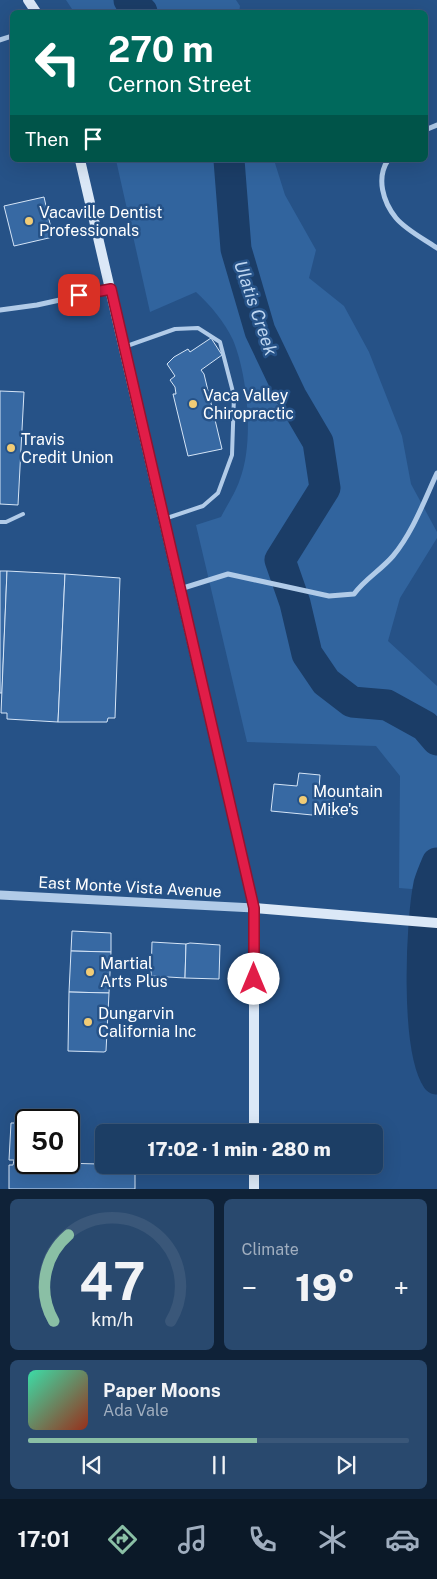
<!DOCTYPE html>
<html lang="en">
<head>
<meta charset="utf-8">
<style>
	:root { --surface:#1c3e65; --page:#29496e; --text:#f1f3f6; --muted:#a0aebf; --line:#3a5779; --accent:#8abfa5 }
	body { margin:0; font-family:"Public Sans",sans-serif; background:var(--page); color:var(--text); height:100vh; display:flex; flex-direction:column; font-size:19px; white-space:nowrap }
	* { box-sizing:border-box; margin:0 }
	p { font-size:16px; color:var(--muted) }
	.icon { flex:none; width:28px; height:28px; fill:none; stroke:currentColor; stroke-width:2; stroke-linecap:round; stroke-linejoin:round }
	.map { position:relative; height:1189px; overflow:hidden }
	.side { display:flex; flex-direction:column; gap:10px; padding:10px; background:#0f2238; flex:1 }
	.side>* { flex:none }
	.guide { position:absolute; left:10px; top:10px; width:418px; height:152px; border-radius:8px; box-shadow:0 5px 20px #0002,0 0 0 1px var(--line); background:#00695c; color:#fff; overflow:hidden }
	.speed { position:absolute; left:15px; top:1109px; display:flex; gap:10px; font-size:25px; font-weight:700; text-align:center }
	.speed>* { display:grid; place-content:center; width:65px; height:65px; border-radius:50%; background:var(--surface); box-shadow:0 5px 20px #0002,0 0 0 1px var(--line); line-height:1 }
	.speed .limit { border:2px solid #111; border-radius:8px; background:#fff; color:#111 }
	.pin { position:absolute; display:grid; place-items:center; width:42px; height:42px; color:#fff; margin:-21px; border-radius:10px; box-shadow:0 2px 8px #0006 }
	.me { position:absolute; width:55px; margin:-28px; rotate:0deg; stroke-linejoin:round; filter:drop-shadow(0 0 4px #0008) }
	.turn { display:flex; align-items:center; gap:18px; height:105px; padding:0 15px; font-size:22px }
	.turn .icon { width:65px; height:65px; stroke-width:2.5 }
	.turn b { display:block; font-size:35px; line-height:42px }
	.then { display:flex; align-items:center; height:48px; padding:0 15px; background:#0003; gap:10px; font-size:19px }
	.big { font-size:38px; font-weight:800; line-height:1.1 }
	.side .widget { flex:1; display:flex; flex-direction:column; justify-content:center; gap:8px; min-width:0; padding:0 18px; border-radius:8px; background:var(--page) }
	.side .dial { align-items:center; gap:0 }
	.dial svg { height:130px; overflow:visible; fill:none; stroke:var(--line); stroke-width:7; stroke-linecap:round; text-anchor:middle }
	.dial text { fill:var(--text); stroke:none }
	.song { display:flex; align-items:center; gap:15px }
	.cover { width:60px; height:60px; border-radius:8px; background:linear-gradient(135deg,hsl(160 70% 55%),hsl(10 70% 35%)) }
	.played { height:5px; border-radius:2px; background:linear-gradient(90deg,var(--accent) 60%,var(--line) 60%) }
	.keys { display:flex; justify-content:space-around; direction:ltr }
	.heat { display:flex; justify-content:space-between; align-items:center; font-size:28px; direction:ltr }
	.side .tiles { flex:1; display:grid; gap:10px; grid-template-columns:1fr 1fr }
	.widget:last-child { grid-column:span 2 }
	.trip { position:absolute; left:95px; top:1124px; width:288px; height:50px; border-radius:8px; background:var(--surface); box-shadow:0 5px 20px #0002,0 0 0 1px var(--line); font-weight:800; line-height:50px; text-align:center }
	.tab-bar { display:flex; height:80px; justify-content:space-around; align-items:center; background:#0b1928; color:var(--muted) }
	.tab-bar .icon { width:35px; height:35px }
	.tab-bar .selected { color:var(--accent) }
	.tab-bar b { font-size:22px; color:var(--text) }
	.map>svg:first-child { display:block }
	.green { fill:#31649e }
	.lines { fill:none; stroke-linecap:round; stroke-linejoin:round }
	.river { stroke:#1b3d67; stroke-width:31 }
	.building { fill:#3769a3; stroke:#d5e5f7 }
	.service { stroke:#b1cbe8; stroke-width:4 }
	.minor { stroke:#b1cbe8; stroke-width:5 }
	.tertiary { stroke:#b1cbe8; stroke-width:9 }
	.secondary { stroke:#dbe8f7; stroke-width:10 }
	.route-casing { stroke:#92132f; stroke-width:12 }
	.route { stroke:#e11d48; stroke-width:9 }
	.poi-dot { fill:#f1cc76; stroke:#265287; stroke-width:2 }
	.labels { text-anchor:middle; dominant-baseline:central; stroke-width:5; stroke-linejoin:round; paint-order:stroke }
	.poi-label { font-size:16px; fill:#fff; stroke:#265287; text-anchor:start }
	.street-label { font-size:16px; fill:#fff; stroke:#265287 }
	.water-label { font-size:18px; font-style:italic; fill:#bdd5f0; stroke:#265287 }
</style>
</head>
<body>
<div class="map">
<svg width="437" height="1189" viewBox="0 0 437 1189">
	<rect width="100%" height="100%" fill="#265287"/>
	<g class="green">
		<polygon points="66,0 236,0 240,6 239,12 74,12"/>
		<path d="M 116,160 L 274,160 L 285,195 L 316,250 L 309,278 L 344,306 L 369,352 L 402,436 L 411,484 L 437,532 L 437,538 L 400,598 L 388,641 L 437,686 L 437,891 L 399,888 L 400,776 L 376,746 L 247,742 L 196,525 L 221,517 C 227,505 236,492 240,479 C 254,443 248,376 233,340 C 224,321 211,306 196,292 L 150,312 Z"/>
		<polygon points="412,958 437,959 437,1091 425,1074 416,1027"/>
	</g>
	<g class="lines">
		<g class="river">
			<polyline points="129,0 142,12"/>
			<polyline points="229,160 236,249 260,331 291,396 318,442 325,488 280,560 295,603 307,654 326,682 352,702 387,705 425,726 437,740"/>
			<path d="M 437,863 C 434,870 431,877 429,884 C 421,922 416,1048 437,1079"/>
		</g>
	</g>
	<g class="building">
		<polygon points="44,197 53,237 14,246 4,206"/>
		<polygon points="211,338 222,355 201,370 204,374 222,449 188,456 173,394 176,394 175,387 170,380 175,376 167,364 174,357 188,349 190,352"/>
		<polygon points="0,391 24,392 18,505 0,504"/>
		<polygon points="0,571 7,571 2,693 0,693"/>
		<polygon points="7,571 65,574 58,722 7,719 7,713 1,713"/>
		<polygon points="65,574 120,578 115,718 108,718 107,722 58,722"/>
		<polygon points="299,773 320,775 319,788 335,790 333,817 271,811 274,784 297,786"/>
		<polygon points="72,931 111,933 111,952 71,951"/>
		<polygon points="152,942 186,944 185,978 151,976"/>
		<polygon points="190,943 220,945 219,979 185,978 186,944"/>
		<polygon points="71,951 111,952 109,993 69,992"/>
		<polygon points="69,992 109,993 106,1051 104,1052 68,1051"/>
		<polygon points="11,1123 26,1123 26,1160 9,1160"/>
		<polygon points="14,1160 26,1160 26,1162 135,1165 135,1189 9,1189 9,1165 13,1165"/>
	</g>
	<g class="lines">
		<g class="service">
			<polyline points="124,347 175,329 198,328 220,342 234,396 232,455 218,493 203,506 164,519"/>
			<polyline points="0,522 6,522 23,514"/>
		</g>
		<g class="minor">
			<polyline points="0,40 12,36"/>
			<polyline points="425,130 437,125"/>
			<path d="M 388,160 C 376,178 383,202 396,218 C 406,230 424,239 437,248"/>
			<polyline points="0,310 37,305 110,289"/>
			<path d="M 180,589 L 228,574 L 329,596 L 354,594 C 365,579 381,570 393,556 C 413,532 424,501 437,473"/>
		</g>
		<polyline class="tertiary" points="0,895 254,908"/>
		<g class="secondary">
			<polyline points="28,0 36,12"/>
			<polyline points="80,160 254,908 254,1132"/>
			<polyline points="254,908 437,923"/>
			<polyline points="254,1189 254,1165"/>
		</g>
	</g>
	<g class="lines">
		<g class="route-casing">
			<polyline id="route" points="79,295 111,289 254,908 254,979"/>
		</g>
		<use href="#route" class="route"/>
	</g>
	<g class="poi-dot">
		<circle cx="29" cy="221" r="5"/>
		<circle cx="193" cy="404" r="5"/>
		<circle cx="11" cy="448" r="5"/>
		<circle cx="303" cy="800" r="5"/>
		<circle cx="90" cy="972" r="5"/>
		<circle cx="88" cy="1022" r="5"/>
	</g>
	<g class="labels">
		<g class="poi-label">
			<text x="39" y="212">Vacaville Dentist<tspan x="39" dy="18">Professionals</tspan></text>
			<text x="203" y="395">Vaca Valley<tspan x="203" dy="18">Chiropractic</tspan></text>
			<text x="21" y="439">Travis<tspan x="21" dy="18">Credit Union</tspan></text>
			<text x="313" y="791">Mountain<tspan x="313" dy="18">Mike's</tspan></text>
			<text x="100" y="963">Martial<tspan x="100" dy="18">Arts Plus</tspan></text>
			<text x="98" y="1013">Dungarvin<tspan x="98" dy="18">California Inc</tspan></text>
		</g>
		<g class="street-label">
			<text transform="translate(130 887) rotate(3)">East Monte Vista Avenue</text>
		</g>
		<g class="water-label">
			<text transform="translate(256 308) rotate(71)">Ulatis Creek</text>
		</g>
	</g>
</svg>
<div class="speed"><div class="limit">50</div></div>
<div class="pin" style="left:79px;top:295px;background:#d93025"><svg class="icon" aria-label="arrive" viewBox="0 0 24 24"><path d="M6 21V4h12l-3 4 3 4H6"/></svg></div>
<svg class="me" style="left:254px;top:979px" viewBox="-20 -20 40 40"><circle r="19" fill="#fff"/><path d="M0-13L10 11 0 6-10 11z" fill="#e11d48"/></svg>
<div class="trip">17:02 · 1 min · 280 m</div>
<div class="guide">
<div class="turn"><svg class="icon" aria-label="left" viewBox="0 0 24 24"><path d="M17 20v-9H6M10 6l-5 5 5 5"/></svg><div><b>270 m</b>Cernon Street</div></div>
<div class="then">Then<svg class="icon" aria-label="arrive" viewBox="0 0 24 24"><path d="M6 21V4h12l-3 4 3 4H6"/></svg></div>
</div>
</div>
<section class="side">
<div class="tiles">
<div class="widget dial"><svg viewBox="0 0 100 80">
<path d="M14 69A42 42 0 1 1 86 69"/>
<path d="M14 69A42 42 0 0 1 23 16" stroke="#8abfa5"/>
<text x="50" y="56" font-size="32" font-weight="700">47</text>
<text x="50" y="72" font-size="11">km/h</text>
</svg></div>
<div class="widget"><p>Climate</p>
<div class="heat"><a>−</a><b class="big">19°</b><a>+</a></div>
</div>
<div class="widget">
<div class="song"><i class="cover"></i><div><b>Paper Moons</b><p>Ada Vale</p></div></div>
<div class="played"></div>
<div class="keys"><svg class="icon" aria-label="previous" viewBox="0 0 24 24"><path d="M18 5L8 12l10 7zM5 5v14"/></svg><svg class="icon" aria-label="pause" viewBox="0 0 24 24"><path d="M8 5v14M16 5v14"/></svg><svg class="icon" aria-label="next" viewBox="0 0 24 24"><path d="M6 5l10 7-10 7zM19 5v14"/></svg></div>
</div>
</div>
</section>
<nav class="tab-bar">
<b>17:01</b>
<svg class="icon selected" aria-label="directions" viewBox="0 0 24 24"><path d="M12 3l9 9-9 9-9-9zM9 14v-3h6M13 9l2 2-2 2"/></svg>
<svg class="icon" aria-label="music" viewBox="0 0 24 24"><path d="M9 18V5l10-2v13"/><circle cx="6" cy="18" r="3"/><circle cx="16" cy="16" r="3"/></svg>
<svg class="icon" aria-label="phone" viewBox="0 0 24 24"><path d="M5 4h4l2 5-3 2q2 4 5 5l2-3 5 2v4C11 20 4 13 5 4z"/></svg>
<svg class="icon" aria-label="climate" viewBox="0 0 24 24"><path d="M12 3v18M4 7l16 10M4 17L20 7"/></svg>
<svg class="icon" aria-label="car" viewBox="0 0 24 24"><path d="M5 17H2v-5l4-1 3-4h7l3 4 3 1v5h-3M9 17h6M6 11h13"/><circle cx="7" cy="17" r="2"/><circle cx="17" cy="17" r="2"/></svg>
</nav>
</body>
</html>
